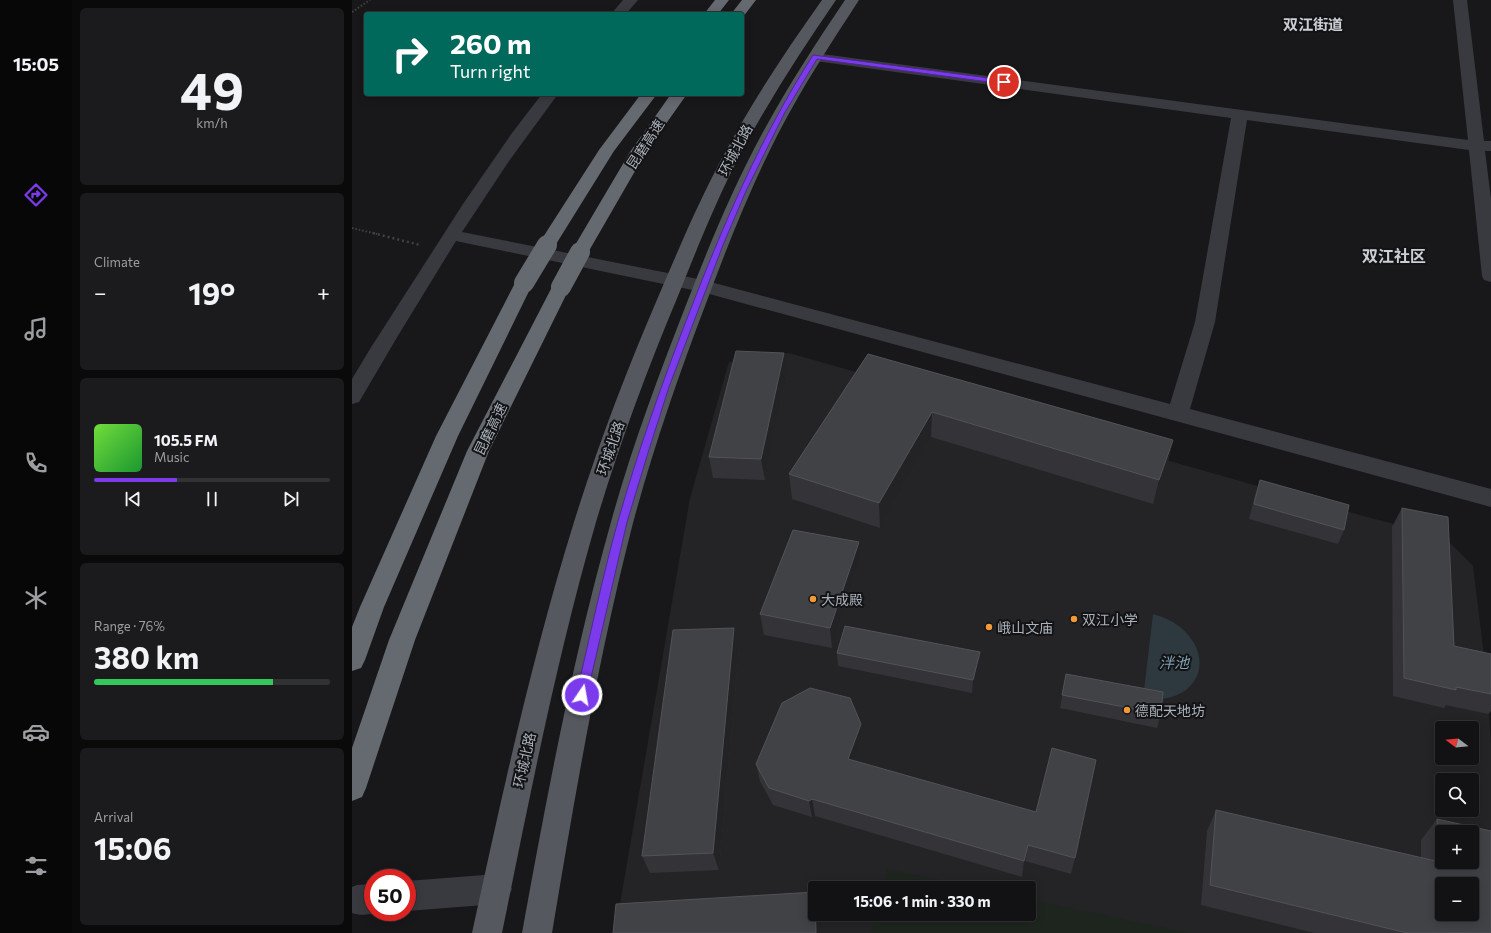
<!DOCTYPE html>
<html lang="en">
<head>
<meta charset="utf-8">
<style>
	:root { --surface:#121214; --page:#1b1b1d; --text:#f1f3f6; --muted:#9c9ea0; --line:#313234; --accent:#7c3aed }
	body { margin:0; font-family:Commissioner,"Noto Sans SC",sans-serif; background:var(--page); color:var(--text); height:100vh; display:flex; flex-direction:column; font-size:15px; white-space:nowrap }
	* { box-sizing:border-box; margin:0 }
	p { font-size:13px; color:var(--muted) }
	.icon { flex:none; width:22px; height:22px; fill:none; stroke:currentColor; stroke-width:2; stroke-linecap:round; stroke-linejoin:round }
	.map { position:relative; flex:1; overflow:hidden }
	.sheet { display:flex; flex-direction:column; gap:8px; padding:8px; background:#0a0a0b; width:280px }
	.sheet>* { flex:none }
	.hud { position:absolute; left:12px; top:12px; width:380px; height:84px; border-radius:4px; box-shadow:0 2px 10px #0003,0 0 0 1px var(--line); background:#00695c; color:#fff; overflow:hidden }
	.needle { width:26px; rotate:286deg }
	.fabs { position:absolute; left:1083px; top:721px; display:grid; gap:8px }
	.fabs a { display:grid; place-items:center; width:44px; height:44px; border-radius:4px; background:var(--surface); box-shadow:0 2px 10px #0003,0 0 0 1px var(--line); font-size:20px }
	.speed { position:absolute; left:12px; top:869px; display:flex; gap:8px; font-size:20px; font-weight:700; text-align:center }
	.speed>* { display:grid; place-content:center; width:52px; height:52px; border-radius:50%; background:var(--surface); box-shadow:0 2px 10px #0003,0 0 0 1px var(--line); line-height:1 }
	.speed .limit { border:6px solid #d22; background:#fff; color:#111 }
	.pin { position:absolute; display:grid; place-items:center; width:34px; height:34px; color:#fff; margin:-17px; border:2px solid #fff; border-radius:50%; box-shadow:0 1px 4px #0007 }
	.me { position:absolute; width:44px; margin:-22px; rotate:12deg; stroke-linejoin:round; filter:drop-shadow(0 0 3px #0008) }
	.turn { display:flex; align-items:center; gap:14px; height:84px; padding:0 20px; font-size:18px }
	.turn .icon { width:52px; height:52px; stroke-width:2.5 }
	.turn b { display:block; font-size:28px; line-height:34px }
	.big { font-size:30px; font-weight:700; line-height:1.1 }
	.sheet .tile { flex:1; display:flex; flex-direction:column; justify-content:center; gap:6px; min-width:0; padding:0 14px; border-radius:6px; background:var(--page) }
	.sheet .dial { align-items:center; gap:0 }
	.dial b { font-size:52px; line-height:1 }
	.song { display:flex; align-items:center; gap:12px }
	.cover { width:48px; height:48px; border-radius:6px; background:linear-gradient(135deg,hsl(100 70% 55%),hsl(130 70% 35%)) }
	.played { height:4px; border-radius:2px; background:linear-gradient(90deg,var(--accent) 35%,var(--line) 35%) }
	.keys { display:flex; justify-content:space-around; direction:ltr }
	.heat { display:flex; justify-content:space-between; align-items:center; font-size:22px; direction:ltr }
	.charge { height:6px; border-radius:3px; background:linear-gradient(90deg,#34c759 76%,var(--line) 0) }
	.trip { position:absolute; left:456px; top:881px; width:228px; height:40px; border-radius:4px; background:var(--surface); box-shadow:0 2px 10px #0003,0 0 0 1px var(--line); font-weight:700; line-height:40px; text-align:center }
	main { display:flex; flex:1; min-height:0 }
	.tab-bar { display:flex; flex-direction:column; width:72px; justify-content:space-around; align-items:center; background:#070708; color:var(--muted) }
	.tab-bar .icon { width:28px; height:28px }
	.tab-bar .current { color:var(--accent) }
	.tab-bar b { font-size:18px; color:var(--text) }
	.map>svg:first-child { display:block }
	.built { fill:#242427; fill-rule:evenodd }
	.green { fill:#1e251e }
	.water { fill:#2d393e }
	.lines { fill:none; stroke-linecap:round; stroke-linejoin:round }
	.path-far1 { stroke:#3f4246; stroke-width:2; stroke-dasharray:1.5 2; stroke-linecap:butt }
	.path { stroke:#3f4246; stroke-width:2.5; stroke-dasharray:2 3; stroke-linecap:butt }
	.minor { fill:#393a3f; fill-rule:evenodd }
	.major { fill:#55585e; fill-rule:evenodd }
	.highway { fill:#656970; fill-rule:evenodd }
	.highway-bridge { stroke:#656970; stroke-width:20 }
	.wall { fill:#343438 }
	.shaded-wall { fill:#232326 }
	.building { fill:#414246; stroke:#515358; fill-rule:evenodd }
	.route { fill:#7c3aed; stroke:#51269a }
	.poi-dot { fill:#f29a37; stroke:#131315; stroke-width:1.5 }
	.labels { text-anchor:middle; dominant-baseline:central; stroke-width:4; stroke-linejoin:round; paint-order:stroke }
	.street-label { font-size:14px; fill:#aab1ba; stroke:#131315 }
	.poi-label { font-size:14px; fill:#aab1ba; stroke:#131315; text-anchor:start }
	.far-district-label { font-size:15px; font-weight:bold; fill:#cbcfd5; stroke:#131315 }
	.water-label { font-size:15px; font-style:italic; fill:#81a3b4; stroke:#131315 }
	.quarter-label { font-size:16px; font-weight:bold; fill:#cbcfd5; stroke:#131315 }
</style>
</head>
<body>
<main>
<nav class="tab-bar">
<b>15:05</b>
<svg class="icon current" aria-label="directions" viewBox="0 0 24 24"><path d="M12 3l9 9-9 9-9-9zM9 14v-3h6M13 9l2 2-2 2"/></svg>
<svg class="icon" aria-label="music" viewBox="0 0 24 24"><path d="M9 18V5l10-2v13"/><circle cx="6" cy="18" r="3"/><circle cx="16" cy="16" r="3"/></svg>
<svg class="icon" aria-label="phone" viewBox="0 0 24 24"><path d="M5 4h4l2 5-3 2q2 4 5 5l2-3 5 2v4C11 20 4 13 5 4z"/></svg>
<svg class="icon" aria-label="climate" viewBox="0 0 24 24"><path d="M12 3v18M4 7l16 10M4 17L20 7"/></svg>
<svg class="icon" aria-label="car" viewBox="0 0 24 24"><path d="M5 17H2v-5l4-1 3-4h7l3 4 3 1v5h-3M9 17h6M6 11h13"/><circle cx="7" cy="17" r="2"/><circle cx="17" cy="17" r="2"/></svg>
<svg class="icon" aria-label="filters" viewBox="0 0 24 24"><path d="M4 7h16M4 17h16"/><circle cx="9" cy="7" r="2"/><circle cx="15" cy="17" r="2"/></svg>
</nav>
<section class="sheet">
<div class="tile dial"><b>49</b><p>km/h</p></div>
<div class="tile"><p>Climate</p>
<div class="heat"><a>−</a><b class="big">19°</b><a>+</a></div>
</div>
<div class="tile">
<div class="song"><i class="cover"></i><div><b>105.5 FM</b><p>Music</p></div></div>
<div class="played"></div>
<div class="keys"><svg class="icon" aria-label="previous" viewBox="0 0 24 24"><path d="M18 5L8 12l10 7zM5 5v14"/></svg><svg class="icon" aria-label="pause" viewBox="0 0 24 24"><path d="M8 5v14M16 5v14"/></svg><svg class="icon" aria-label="next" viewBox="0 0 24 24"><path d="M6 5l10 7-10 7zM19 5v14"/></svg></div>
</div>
<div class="tile"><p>Range · 76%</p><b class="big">380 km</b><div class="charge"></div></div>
<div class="tile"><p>Arrival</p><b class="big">15:06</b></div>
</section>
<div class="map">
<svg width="1139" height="933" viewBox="0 0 1139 933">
	<rect width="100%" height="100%" fill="#18181a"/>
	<path class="built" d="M 437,353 L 1015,517 L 1092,537 L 1121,566 L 1134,672 L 1139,743 L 1139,933 L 263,933 L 338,498 L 377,362 ZM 1090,728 L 1120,728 L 1120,758 L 1090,758 ZM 1090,780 L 1120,780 L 1120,810 L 1090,810 ZM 1090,832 L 1120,832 L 1120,862 L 1090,862 ZM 1090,884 L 1120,884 L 1120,914 L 1090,914 ZM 463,888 L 677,888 L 677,914 L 463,914 Z"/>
	<g class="green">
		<polygon points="535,869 625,888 530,888"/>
		<polygon points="677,899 837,933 519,933 524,914 677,914"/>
	</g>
	<path class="water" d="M 801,614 C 866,632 863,706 791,699 Z"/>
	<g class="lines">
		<g class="path-far1">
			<polyline points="0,12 18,0"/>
			<polyline points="0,228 25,234"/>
		</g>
		<polyline class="path" points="21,233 68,245"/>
		<g class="minor">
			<polygon points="271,0 286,0 274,14 259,14"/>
			<polygon points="1101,0 1115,0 1132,141 1139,141 1139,151 1133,151 1139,199 1139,282 1132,280 1130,276 1117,150 895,120 863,322 838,409 1139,489 1139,507 350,292 104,241 47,334 7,402 0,404 0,379 18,349 111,204 160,133 190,94 206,94 157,161 110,232 351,280 818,404 843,322 879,118 463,61 458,60 456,57 458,54 463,53 1116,140"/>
			<polygon points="145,874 155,879 160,889 155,899 145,904 55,911 55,881"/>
			<path d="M 21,884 L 21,912 L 25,912 C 18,915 8,916 0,913 L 0,887 L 5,885 Z"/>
		</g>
		<g class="major">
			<path d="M 470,0 L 484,0 C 451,48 419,97 391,149 C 366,196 346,246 326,296 C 295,370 267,445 244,522 C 205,657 178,795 150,933 L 120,933 C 150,795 180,657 222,522 C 246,445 275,369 307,295 C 328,246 349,196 375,149 C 403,97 436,48 470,0 Z"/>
			<path d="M 493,0 L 507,0 C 479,43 451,86 427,132 C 398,188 375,247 353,306 C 326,377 301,449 281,523 C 246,658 223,796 200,933 L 170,933 C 195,795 221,657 259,522 C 279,449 306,377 334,305 C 357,246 381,187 411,132 C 436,86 464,43 493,0 Z"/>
		</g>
		<g class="highway">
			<polygon points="363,0 377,0 366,14 352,14"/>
			<polygon points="390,0 404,0 391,17 390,14 379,14"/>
			<polygon points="289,94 305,94 262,151 201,249 195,251 189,249 186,245 247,150"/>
			<polygon points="319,94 335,94 294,152 234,256 228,258 222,256 219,252 278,152"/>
			<polygon points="172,277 179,279 181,283 106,436 32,607 13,660 9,668 0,671 0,627 8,607 84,436 163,283 165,279"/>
			<polygon points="209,281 216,283 218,287 137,451 63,640 14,788 10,797 0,801 0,748 37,640 115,451 200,287 202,283"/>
		</g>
		<g class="highway-bridge">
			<polyline points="172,283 195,245"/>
			<polyline points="209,287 228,252"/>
		</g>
	</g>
	<g class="wall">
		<polygon points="516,354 821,440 815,465 801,504 579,437 528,528 440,499 437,474"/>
		<polygon points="435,374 413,480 361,478 357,457"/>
		<polygon points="908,480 992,530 986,544 897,519 903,495"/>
		<polygon points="1050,508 1102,646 1139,654 1139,711 1136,714 1094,705 1092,708 1041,696 1040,527"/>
		<polygon points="508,562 480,648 412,635 408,614"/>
		<polygon points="387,648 367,870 298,873 290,856"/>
		<polygon points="628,652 627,666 620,693 486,666 485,653"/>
		<polygon points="714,674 809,714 805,728 708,708"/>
		<polygon points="509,724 510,742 503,761 723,858 719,874 673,861 670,877 463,816 460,817 421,805 408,781 404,764"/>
		<polygon points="864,810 1069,858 1069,840 1085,819 1139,933 962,933 849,905 855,831"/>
	</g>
	<g class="shaded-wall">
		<polygon points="432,353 435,374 413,480 409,459"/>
		<polygon points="580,412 579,437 528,528 527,503"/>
		<polygon points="821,440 815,465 801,504 807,480"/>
		<polygon points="507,542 508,562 480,648 478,628"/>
		<polygon points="382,628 387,648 367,870 361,853"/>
		<polygon points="628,652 627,666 620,693 621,680"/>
		<polygon points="509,724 510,742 497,777 496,759"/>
		<polygon points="460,799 463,816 460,817 457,801"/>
		<polygon points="676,845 670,877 672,861"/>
		<rect x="464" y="914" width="4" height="19"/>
	</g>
	<g class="building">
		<polygon points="384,351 432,353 409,459 357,457"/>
		<polygon points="516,354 821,440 807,480 580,412 527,503 437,474"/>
		<polygon points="908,480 997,505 992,530 902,504"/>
		<polygon points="1050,508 1096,517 1102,646 1139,654 1139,694 1104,687 1104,690 1052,678"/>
		<polygon points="441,530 507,542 478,628 408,614"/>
		<polygon points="493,626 628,652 621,680 485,653"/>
		<polygon points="382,628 361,853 290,856 321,630"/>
		<polygon points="714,674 811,692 809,714 710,695"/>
		<polygon points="458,688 498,698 509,724 496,759 684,812 700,748 744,760 723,858 676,845 672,861 460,799 457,801 417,788 404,764 430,703"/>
		<path d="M 864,810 L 1088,862 L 1085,819 L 1139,831 L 1139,933 L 1055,933 L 858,885 ZM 1090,832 L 1120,832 L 1120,862 L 1090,862 ZM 1090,884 L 1120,884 L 1120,914 L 1090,914 Z"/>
		<polygon points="463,892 464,933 261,933 264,904"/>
	</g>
	<path class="route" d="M 461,55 L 652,80 L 655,82 L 652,84 L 465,59 L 432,114 L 394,191 L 371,245 L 317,387 L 295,456 L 275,522 L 235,695 L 234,698 L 230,699 L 226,698 L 224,695 C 238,637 250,578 266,521 C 286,451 310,383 336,316 C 371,225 408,138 461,55 Z"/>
	<g class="poi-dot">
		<circle cx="461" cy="599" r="4"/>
		<circle cx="722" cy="619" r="4"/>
		<circle cx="637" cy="627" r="4"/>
		<circle cx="775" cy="710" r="4"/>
	</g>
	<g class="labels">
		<g class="street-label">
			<text transform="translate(293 144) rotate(-57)">昆磨高速</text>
			<text transform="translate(383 150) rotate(-62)">环城北路</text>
			<text transform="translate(138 429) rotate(-64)">昆磨高速</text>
			<text transform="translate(258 448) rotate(-71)">环城北路</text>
			<text transform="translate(172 760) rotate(-77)">环城北路</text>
		</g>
		<g class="poi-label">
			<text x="469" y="599">大成殿</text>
			<text x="730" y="619">双江小学</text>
			<text x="645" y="627">峨山文庙</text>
			<text x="783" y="710">德配天地坊</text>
		</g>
		<g class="far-district-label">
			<text x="961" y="24">双江街道</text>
		</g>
		<g class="water-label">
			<text x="822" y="662">泮池</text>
		</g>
		<g class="quarter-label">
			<text x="1042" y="255">双江社区</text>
		</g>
	</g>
</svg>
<div class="fabs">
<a><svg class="needle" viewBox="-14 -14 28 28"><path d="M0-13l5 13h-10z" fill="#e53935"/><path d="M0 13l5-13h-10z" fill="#9c9ea0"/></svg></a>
<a><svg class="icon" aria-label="search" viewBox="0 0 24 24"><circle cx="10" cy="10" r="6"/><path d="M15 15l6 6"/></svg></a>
<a>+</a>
<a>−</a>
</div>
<div class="speed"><div class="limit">50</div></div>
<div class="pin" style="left:652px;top:82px;background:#d93025"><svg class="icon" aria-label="arrive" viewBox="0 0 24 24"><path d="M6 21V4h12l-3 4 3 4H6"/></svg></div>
<svg class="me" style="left:230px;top:695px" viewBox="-20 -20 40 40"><circle r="17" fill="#7c3aed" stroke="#fff" stroke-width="3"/><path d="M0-11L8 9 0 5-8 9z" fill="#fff"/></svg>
<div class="trip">15:06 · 1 min · 330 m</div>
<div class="hud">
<div class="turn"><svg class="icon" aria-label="right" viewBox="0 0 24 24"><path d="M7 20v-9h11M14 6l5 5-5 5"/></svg><div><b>260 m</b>Turn right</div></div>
</div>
</div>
</main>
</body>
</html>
